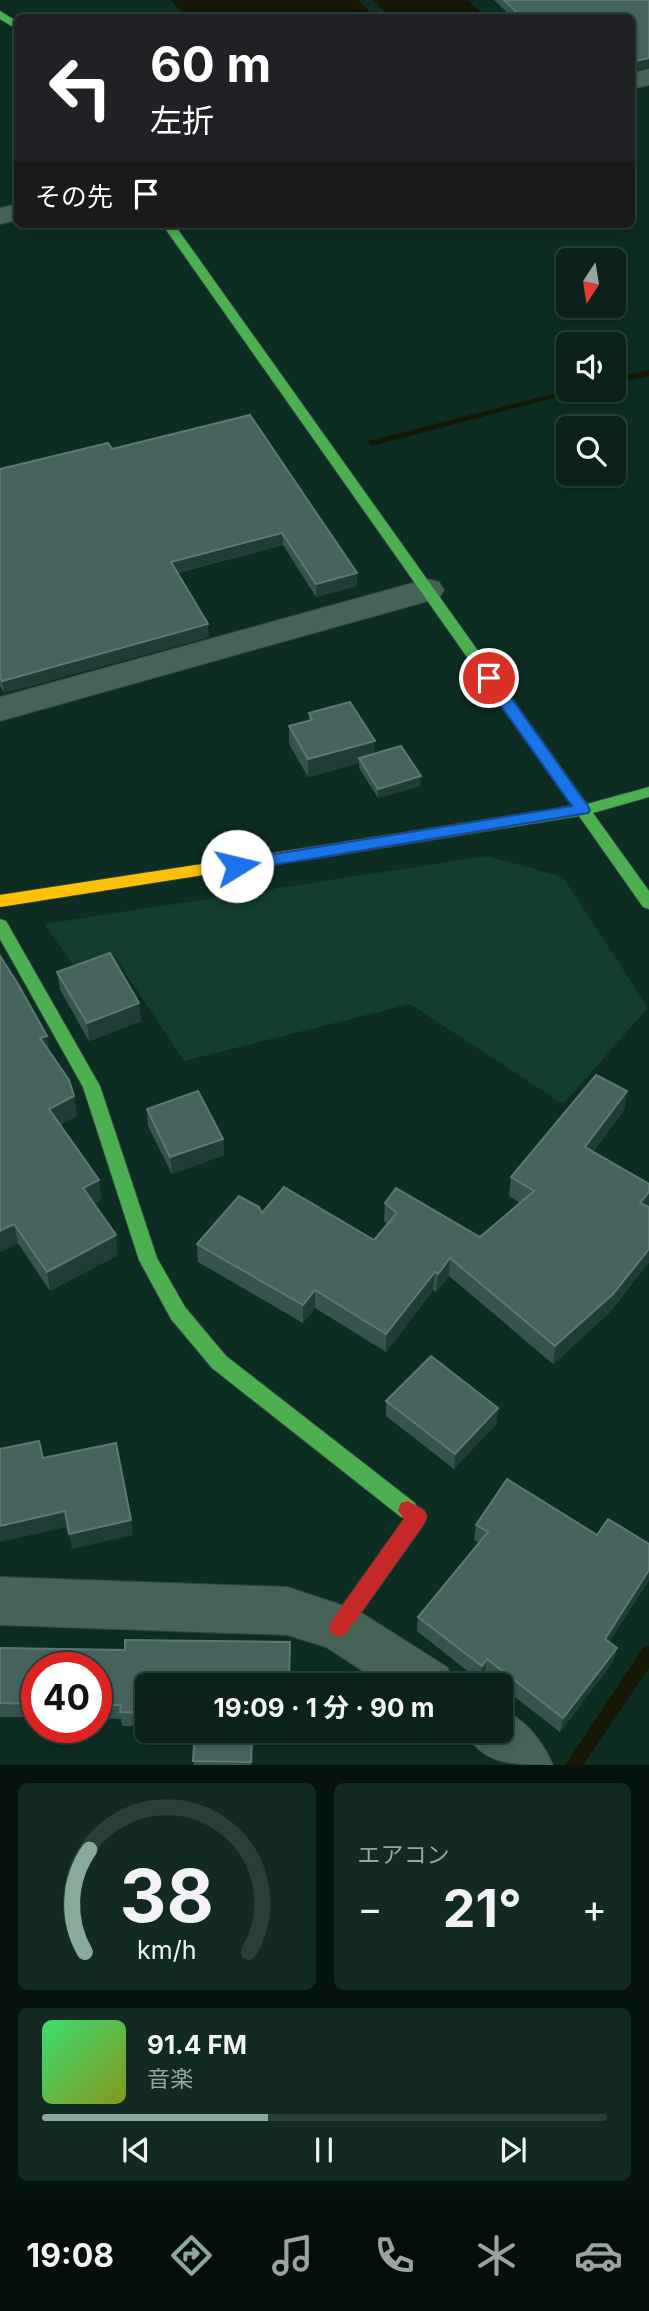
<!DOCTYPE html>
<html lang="ja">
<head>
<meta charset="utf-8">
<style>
	:root { --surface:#0a221a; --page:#132a23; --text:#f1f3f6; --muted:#99a4a2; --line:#2a3f39; --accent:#89aa9b }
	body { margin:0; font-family:Inter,"Noto Sans JP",sans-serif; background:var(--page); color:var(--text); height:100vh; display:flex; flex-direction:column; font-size:26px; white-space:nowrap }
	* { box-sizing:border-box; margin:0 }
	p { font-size:23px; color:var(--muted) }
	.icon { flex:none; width:38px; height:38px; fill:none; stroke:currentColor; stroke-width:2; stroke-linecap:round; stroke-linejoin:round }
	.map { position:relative; height:1765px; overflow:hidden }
	.drawer { display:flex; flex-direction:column; gap:18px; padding:18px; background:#06130e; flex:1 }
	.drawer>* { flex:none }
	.top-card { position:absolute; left:14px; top:14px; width:621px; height:214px; border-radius:10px; box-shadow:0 4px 10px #0003,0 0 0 2px var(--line); background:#202124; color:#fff; overflow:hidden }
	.needle { width:46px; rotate:192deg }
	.tools { position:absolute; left:556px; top:248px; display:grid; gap:14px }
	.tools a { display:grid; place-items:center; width:70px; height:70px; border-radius:10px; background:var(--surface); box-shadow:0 4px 10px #0003,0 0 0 2px var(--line); font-size:35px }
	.speed { position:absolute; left:21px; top:1652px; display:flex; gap:14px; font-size:35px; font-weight:700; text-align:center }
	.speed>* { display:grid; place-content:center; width:91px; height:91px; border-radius:50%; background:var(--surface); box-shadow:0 4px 10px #0003,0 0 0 2px var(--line); line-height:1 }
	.speed .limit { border:10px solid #d22; background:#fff; color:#111 }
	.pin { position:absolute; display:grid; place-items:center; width:60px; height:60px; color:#fff; margin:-30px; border:4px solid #fff; border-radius:50%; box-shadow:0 2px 7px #0007 }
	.me { position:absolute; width:77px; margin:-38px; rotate:81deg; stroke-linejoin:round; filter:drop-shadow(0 0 5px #0008) }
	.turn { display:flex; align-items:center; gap:24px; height:147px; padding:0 21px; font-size:32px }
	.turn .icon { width:91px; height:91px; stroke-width:2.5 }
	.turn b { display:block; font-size:49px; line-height:60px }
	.then { display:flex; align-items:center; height:66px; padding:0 21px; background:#0003; gap:14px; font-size:26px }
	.big { font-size:52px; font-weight:700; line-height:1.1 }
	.drawer .tile { flex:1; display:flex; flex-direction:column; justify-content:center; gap:10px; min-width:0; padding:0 24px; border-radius:10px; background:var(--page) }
	.drawer .dial { align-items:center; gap:0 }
	.dial svg { height:182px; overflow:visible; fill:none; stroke:var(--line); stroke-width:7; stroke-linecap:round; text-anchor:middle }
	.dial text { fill:var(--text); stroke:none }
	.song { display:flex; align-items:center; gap:21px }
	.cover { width:84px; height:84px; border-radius:10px; background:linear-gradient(135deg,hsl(140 70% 55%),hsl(70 70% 35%)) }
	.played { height:7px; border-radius:4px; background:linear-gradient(90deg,var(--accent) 40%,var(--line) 40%) }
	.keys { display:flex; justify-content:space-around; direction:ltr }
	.heat { display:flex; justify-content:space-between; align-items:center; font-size:38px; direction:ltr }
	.drawer .tiles { flex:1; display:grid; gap:18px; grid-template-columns:1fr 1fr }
	.tile:last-child { grid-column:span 2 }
	.trip { position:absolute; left:135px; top:1673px; width:378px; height:70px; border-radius:10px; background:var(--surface); box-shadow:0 4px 10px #0003,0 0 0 2px var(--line); font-weight:700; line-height:70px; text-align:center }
	.dock { display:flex; height:112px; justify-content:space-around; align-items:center; background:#040e0a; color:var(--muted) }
	.dock .icon { width:49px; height:49px }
	.dock .selected { color:var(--accent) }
	.dock b { font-size:32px; color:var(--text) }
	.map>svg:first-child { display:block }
	.built { fill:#133d2c }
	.water { fill:#161605 }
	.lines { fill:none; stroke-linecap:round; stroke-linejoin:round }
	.stream { fill:#161605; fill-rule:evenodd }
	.street-casing { stroke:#30453c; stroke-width:2 }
	.fast-casing { stroke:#30453c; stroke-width:2 }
	.slow-casing { stroke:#30453c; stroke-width:2 }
	.jam-casing { stroke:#30453c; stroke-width:2 }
	.street { fill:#476256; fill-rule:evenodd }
	.fast { fill:#4caf50; fill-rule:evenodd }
	.slow { fill:#ffc107; fill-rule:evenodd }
	.jam { fill:#c62828; fill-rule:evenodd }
	.wall { fill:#36534f }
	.shaded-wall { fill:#1f3d36 }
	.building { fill:#46635e; stroke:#5b7972; stroke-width:2 }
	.route { fill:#1a73e8; stroke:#114b97; stroke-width:2 }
</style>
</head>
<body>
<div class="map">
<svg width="649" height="1765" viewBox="0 0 649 1765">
	<rect width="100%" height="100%" fill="#0d2d22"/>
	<polygon class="built" points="487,856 563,877 648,1008 563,1104 410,1004 184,1061 113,954 77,970 44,924"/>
	<g class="water">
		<polygon points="171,0 358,0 375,17 186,17"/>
		<polygon points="373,0 467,0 486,17 390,17"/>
	</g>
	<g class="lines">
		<g class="stream">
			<polygon points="649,370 649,376 614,384 614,378"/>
			<polygon points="569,390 584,390 372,446 367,443 368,441"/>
			<polygon points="649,1646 649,1668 583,1765 565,1765 643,1648"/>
		</g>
		<g class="street-casing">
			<g id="street">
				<polygon points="649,69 649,85 632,89 632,73"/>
				<polygon points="18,204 18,220 0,224 0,208"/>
				<polygon points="427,579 439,582 444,590 439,598 0,721 0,697"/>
				<polygon points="0,1577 287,1587 357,1610 447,1667 455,1685 384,1685 326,1647 287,1635 0,1625"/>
				<path d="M 500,1709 C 526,1719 542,1740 553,1765 C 512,1765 482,1765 465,1731 L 500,1731 Z"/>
			</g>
		</g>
		<g class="fast-casing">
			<g id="fast">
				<polygon points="0,11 18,22 18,30 0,19"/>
				<polygon points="162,224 174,224 587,804 649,787 649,797 593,813 649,891 649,909 643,907 579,816 306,860 300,858 298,854 300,850 306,848 572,806"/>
				<polygon points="0,919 6,921 100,1086 157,1258 185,1307 226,1356 415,1503 418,1510 415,1517 408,1519 401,1517 212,1368 171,1319 139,1260 83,1087 0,939"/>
			</g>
		</g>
		<g class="slow-casing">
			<polygon id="slow" points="306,848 312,850 314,854 312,858 0,907 0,895"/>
		</g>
		<g class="jam-casing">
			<polygon id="jam" points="408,1501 424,1510 427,1517 424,1524 346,1634 339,1637 332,1634 329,1627 332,1620 404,1519 398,1510 401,1503"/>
		</g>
		<use href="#street" class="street"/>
		<use href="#fast" class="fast"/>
		<use href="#slow" class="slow"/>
		<use href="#jam" class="jam"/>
	</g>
	<g class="wall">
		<polygon points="494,0 649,0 649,67 632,71 632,18 513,18"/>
		<polygon points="250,415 357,573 357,586 316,597 283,545 177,573 209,637 4,693 0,686 0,469 112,449"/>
		<polygon points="309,713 374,754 421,776 420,786 378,798 359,768 359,763 308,777 289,744 289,726 309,721"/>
		<polygon points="0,956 47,1036 49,1052 77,1116 60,1125 102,1199 94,1204 118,1255 50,1291 18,1243 0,1252"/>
		<polygon points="57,972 141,1021 89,1041 60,990"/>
		<polygon points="627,1091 624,1110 593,1152 649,1184 649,1206 648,1207 649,1208 649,1262 610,1312 553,1364 449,1276 436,1292 433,1290 386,1352 315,1308 303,1323 198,1262 197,1244 262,1213 374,1240 387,1224 384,1221 385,1203 480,1237 520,1203 509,1196 511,1177"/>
		<polygon points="147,1109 223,1139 224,1155 172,1174 148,1126"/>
		<polygon points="386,1401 498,1408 496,1424 454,1469 386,1416"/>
		<polygon points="476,1525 597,1535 649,1544 649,1580 609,1642 617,1648 613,1662 560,1732 485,1674 480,1681 417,1631 418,1617 479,1543 474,1540"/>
		<polygon points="290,1642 290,1656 147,1685 147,1726 122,1726 121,1719 96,1718 96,1668 37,1668 37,1717 0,1717 0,1648 125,1650"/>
		<polygon points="195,1731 254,1731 252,1765 194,1765"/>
	</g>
	<g class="shaded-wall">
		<polygon points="649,58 649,67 632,71 632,62"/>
		<polygon points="282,533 283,545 171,574 171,562"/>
		<polygon points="357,573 357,586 316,597 316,584"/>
		<polygon points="208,624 209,637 4,693 2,681"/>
		<polygon points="375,741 374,758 359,758 359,763 308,777 308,759"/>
		<polygon points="421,776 420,786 378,798 378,789"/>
		<polygon points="139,1003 141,1021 89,1041 87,1023"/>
		<polygon points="47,1036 50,1056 40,1038"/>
		<polygon points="627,1091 624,1110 582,1166 585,1147"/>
		<polygon points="74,1096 77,1116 52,1129 49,1109"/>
		<polygon points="223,1139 224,1155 172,1174 170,1157"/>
		<polygon points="99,1180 102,1199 86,1208 83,1188"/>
		<polygon points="649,1192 649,1206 637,1221 640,1203"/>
		<polygon points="14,1224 18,1243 0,1252 0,1231"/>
		<polygon points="116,1235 118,1255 50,1291 47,1272"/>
		<polygon points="649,1249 649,1262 610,1312 553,1364 555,1346"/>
		<polygon points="450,1258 449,1276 436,1292 438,1274"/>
		<polygon points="435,1272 433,1290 386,1352 386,1334"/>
		<polygon points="315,1290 315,1308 303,1323 303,1305"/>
		<polygon points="498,1408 496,1424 454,1469 455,1454"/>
		<polygon points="65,1511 67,1527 0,1542 0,1526"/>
		<polygon points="131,1520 133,1535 72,1549 69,1534"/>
		<polygon points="649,1570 649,1580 602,1653 605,1639"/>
		<polygon points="617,1648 613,1662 560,1732 563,1718"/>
		<polygon points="487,1659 485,1674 480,1681 482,1666"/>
		<polygon points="252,1731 254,1731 252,1765 251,1765"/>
	</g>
	<g class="building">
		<polygon points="504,0 649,0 649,58 632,62 632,18 523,18"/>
		<polygon points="250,415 357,573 316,584 282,533 171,562 208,624 2,681 0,677 0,469 108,443 112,449"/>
		<polygon points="350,702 375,741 308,759 289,726 312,720 309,713"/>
		<polygon points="401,746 421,776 378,789 359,758"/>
		<polygon points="110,953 139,1003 87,1023 57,972"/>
		<polygon points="0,956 18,984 47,1036 40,1038 69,1080 74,1096 49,1109 99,1180 83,1188 116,1235 47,1272 14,1224 0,1231"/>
		<polygon points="596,1075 627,1091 585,1147 649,1184 649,1192 640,1203 649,1207 649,1249 613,1294 555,1346 450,1258 438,1274 435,1272 386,1334 315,1290 303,1305 197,1244 239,1196 259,1207 262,1213 284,1187 374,1240 397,1213 385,1203 396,1188 480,1237 534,1191 511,1177"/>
		<polygon points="198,1091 223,1139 170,1157 147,1109"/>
		<polygon points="431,1356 498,1408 455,1454 386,1401"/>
		<polygon points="39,1441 43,1458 116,1443 131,1520 69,1534 65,1511 0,1526 0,1449"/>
		<polygon points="507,1479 597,1535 608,1519 649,1544 649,1570 605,1639 617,1648 563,1718 487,1659 482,1666 418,1617 488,1532 476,1525"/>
		<polygon points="125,1640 290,1642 289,1685 147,1685 147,1713 120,1712 121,1705 96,1705 96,1668 37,1668 37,1704 0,1703 0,1648 125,1650"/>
		<polygon points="195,1731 252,1731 251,1762 193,1761"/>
	</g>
	<polygon class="route" points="489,673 495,675 588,806 590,810 588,813 237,871 232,870 229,866 237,860 572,806 484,682 482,678 484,675"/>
</svg>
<div class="tools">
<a><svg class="needle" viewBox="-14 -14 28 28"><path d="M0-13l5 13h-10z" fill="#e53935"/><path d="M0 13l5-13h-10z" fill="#99a4a2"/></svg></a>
<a><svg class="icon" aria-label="sound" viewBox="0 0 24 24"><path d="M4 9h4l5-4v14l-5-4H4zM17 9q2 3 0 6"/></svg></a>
<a><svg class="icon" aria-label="search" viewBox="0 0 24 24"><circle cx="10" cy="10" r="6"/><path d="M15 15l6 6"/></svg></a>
</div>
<div class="speed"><div class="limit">40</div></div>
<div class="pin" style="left:489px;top:678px;background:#d93025"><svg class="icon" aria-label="arrive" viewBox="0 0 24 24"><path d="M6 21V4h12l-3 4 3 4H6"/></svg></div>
<svg class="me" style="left:237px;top:866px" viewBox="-20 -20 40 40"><circle r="19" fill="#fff"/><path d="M0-13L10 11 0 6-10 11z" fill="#1a73e8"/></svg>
<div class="trip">19:09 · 1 分 · 90 m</div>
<div class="top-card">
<div class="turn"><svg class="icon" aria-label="left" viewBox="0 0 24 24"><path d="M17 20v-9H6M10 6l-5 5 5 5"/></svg><div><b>60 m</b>左折</div></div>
<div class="then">その先<svg class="icon" aria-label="arrive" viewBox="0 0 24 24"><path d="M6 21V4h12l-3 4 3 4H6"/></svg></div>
</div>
</div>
<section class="drawer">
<div class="tiles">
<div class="tile dial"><svg viewBox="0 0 100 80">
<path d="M14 69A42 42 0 1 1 86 69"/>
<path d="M14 69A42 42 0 0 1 16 24" stroke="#89aa9b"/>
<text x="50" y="56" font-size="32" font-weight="700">38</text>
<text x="50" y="72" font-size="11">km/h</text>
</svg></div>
<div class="tile"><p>エアコン</p>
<div class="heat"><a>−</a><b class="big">21°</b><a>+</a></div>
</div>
<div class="tile">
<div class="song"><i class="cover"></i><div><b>91.4 FM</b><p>音楽</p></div></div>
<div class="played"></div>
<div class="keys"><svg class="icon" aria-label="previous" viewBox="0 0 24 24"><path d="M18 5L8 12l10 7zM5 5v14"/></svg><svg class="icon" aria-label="pause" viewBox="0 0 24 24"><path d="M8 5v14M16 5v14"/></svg><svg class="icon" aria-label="next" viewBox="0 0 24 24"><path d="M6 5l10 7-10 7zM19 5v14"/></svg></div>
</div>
</div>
</section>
<nav class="dock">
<b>19:08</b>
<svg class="icon selected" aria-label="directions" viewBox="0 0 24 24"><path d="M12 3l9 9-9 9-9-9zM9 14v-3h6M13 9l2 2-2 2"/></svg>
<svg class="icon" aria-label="music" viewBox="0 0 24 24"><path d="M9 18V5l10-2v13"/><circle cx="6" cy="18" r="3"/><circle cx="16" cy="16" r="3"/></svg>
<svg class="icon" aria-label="phone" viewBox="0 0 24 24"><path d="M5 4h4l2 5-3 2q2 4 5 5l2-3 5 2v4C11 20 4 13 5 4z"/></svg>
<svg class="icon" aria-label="climate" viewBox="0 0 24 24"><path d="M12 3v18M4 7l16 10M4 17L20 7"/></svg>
<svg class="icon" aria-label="car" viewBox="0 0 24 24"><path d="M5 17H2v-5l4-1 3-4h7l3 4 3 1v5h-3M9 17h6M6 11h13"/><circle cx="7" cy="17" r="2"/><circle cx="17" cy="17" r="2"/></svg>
</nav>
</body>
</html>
